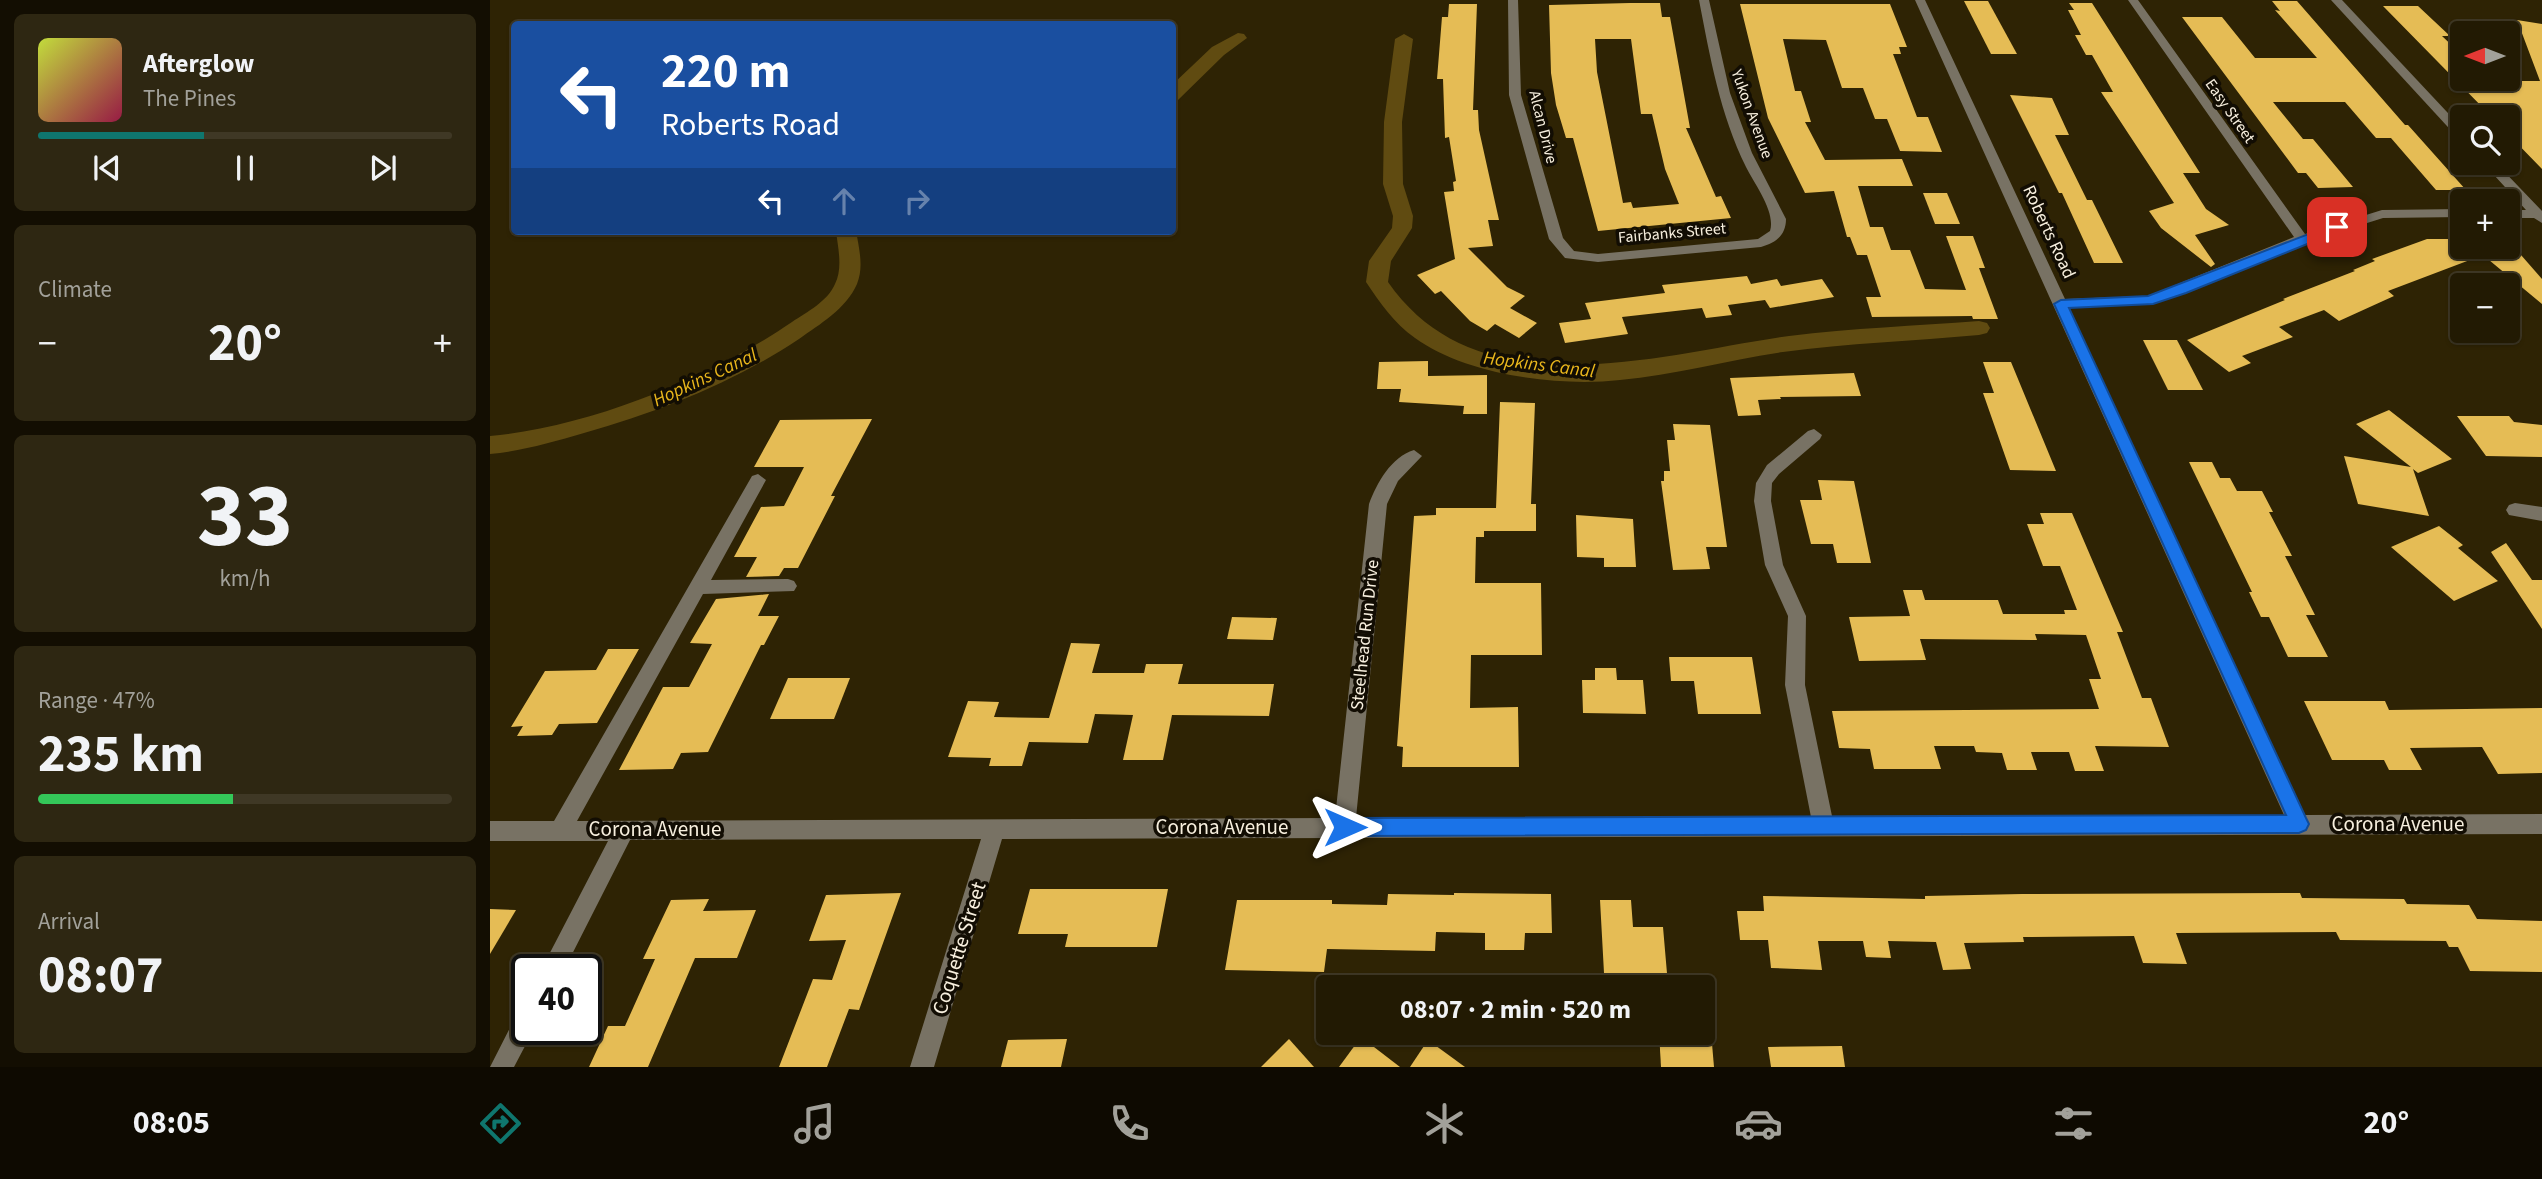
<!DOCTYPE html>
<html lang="en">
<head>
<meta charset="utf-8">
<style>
	:root { --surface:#221a03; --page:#2e2712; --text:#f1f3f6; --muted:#a2a19a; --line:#3f3825; --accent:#0f766e }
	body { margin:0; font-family:"Source Sans 3",sans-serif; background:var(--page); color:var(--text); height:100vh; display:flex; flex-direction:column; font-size:26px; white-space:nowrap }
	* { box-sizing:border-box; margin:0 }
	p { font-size:23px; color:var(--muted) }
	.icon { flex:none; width:38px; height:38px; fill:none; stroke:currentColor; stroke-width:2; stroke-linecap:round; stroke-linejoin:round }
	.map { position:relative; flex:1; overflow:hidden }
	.drawer { display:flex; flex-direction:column; gap:14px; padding:14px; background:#130e02; width:490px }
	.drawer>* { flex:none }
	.top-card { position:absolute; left:21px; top:21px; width:665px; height:214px; border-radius:7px; box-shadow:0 2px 5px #0004,0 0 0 2px var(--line); background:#1a4fa0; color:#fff; overflow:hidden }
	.needle { width:46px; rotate:270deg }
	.fabs { position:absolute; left:1960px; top:21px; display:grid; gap:14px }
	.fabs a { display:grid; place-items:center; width:70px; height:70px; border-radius:7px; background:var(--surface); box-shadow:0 2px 5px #0004,0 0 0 2px var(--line); font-size:35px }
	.speed { position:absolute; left:21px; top:954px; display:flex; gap:14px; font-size:35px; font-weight:700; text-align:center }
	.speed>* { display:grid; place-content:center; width:91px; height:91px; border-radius:50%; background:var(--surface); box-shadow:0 2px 5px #0004,0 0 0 2px var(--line); line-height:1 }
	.speed .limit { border:4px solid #111; border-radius:10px; background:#fff; color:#111 }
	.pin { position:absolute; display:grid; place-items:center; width:60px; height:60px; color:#fff; margin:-30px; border-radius:14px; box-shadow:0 4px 10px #0006 }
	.me { position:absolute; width:77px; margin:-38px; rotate:90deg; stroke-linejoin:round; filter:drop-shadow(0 0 5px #0008) }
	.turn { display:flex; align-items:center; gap:24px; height:147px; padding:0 35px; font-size:32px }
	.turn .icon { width:91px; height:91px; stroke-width:2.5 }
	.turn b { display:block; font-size:49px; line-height:60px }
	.lanes { display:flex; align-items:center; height:66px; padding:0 35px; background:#0003; justify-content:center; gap:35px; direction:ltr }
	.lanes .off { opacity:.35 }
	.big { font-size:52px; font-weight:700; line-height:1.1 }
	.drawer .tile { flex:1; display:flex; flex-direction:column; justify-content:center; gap:10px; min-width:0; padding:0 24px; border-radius:10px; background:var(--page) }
	.drawer .dial { align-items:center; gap:0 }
	.dial b { font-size:91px; line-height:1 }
	.song { display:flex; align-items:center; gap:21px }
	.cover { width:84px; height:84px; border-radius:10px; background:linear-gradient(135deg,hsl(70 70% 55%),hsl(340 70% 35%)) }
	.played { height:7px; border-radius:4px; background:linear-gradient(90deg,var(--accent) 40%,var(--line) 40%) }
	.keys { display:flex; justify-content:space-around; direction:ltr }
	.heat { display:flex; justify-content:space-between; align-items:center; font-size:38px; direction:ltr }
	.charge { height:10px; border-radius:5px; background:linear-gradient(90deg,#34c759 47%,var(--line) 0) }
	.trip { position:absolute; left:826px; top:975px; width:399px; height:70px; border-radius:7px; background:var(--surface); box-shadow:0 2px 5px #0004,0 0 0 2px var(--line); font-weight:700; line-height:70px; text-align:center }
	.tabs { display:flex; height:112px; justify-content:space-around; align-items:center; background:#0e0a01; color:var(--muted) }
	.tabs .icon { width:49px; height:49px }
	.tabs .selected { color:var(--accent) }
	.tabs b { font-size:32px; color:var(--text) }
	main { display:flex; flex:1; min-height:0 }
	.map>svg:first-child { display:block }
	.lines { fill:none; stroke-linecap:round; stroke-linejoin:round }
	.canal { fill:#604b11; fill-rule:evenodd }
	.building { fill:#e5bc55; fill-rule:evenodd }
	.minor { fill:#787264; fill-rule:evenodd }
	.route { fill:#1a73e8; stroke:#114b97; stroke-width:2 }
	.labels { text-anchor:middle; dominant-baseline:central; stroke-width:7; stroke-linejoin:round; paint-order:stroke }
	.far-street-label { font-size:16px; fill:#f7efde; stroke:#120d03 }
	.street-label { font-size:18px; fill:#f7efde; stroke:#120d03 }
	.water-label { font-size:19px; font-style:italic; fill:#eab71c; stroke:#120d03 }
	.near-street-label { font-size:21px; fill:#f7efde; stroke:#120d03 }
</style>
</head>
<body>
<main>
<section class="drawer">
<div class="tile">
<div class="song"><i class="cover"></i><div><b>Afterglow</b><p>The Pines</p></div></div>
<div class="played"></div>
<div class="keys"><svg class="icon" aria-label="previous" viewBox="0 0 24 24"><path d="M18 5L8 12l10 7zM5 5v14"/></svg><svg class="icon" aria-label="pause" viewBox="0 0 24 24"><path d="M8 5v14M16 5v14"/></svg><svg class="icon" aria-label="next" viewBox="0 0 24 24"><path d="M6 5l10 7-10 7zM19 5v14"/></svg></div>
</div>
<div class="tile"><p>Climate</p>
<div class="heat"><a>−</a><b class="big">20°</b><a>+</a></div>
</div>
<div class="tile dial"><b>33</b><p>km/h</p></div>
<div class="tile"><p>Range · 47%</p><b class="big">235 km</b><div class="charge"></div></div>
<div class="tile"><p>Arrival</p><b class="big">08:07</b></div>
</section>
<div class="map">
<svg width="2052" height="1067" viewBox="0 0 2052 1067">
	<rect width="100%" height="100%" fill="#2e2304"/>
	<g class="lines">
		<g class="canal">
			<polygon points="748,33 754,34 757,38 734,55 688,100 682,101 682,85 722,47"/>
			<path d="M 914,34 L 923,39 L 912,122 L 913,184 L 923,216 L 922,228 L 901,261 L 898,282 C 989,413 1170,354 1299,336 C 1362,328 1426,326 1489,321 L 1497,323 L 1500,328 L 1497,333 L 1489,335 C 1424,341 1358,343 1293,352 C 1238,360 1185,375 1130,380 C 1068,387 976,375 925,338 C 904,323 890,303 876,282 L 879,261 L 902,228 L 903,216 L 893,184 L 894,122 L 905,39 Z"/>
			<path d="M 346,231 L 366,231 C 369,248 374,267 367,284 C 356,309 330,324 309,339 C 243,383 171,411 94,433 C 63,442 32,451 0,454 L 0,436 C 99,427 220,378 302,322 C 317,312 338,301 345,284 C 353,268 348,248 346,231 Z"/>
		</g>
	</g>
	<g class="building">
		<polygon points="1474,1 1498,1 1527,54 1501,54"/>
		<polygon points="1782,1 1807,1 1915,125 1918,125 1976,190 1946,190 1901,138 1886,138 1855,102 1783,102 1813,139 1823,139 1863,187 1828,188 1816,173 1808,173 1692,17 1732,17 1765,58 1827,58 1785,10 1790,11"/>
		<path d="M 1140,3 L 1170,3 L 1172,17 L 1180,17 L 1200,128 L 1196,128 L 1226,197 L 1231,196 L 1241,218 L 1108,231 L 1083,138 L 1076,138 L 1066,105 L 1061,73 L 1059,5 ZM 1105,39 L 1141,39 L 1151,114 L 1162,114 L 1175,169 L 1189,204 L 1143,208 L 1141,202 L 1133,203 L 1107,72 Z"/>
		<polygon points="1579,3 1602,3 1710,173 1693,173 1716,209 1739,225 1705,235 1725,264 1721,267 1671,228 1659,211 1684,203 1611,92 1623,92 1602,55 1596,55 1585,35 1591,35 1578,10 1584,10"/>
		<polygon points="959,4 987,4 983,110 988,110 989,130 1009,220 998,220 1003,246 978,248 1017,287 1035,296 1020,308 1047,323 1029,338 1005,324 997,331 980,321 951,291 945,294 927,275 965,259 954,192 964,191 963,182 966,181 959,137 955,138 953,79 947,79 952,17 958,17"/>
		<polygon points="1250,4 1400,4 1417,47 1409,47 1411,54 1403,54 1427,117 1438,117 1452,152 1410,151 1397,119 1385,119 1373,88 1352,88 1336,40 1293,39 1305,91 1311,91 1321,122 1315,122 1335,160 1412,159 1423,186 1368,186 1380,227 1393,227 1401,250 1420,250 1435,289 1476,290 1456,236 1483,236 1495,268 1489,268 1508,319 1483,319 1482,316 1382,317 1376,297 1391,297 1377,255 1367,255 1360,237 1357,237 1344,191 1315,193 1278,118"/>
		<polygon points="1893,6 1928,6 1960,36 1952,36 1972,55 1972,81 2050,81 2027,20 2052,24 2052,169 2018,134 2018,117 2002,117"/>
		<polygon points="1520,95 1562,98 1579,135 1565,135 1597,200 1602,200 1633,263 1604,263 1572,193 1569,193"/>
		<polygon points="1433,193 1457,193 1470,224 1445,224"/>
		<polygon points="1937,239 1972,239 1972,247 2024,247 2052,279 2052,304 1993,255 1898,291 1904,296 1849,321 1834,310 1789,327 1803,337 1752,356 1761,363 1739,372 1697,340 1795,300 1793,299 1865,271 1863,270 1885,261 1882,259"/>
		<polygon points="1257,276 1261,284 1287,279 1291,286 1332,279 1344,297 1280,308 1275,300 1238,305 1242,315 1216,318 1212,308 1132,317 1138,334 1075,343 1069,323 1101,319 1095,303 1175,293 1172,285"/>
		<polygon points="1653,340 1687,340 1713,390 1678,390"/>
		<polygon points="938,361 938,376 997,375 997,414 973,414 974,406 909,402 911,389 887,389 889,362"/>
		<polygon points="1493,362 1521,362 1566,471 1520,470 1493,393 1504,393"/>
		<polygon points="1364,373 1371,396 1290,397 1291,399 1268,400 1271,415 1248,416 1240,378"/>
		<polygon points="1010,402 1045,403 1041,504 1046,504 1046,531 994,531 994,537 986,537 985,583 1051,583 1052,655 981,655 980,708 1028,707 1029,767 912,767 913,747 907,746 924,516 946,515 946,508 1006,508"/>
		<polygon points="1899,410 1962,459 1928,473 1923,469 1939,516 1868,504 1854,456 1921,467 1866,424"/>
		<polygon points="1967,416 2019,416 2024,422 2052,425 2052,457 1996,456"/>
		<polygon points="382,419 341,496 345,496 308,568 294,568 289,576 256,577 267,557 244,557 271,507 294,506 314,467 264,467 290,420"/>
		<polygon points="1183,424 1220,425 1237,547 1216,547 1220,569 1183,570 1171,481 1174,481 1174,471 1180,471 1177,440 1185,440"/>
		<polygon points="1699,462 1722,462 1730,478 1740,478 1747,491 1772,491 1783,512 1779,512 1802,556 1795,556 1825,615 1816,615 1838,657 1798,657 1779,617 1771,617 1759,592 1762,592"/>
		<polygon points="1328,480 1364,481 1381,563 1347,563 1343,544 1321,544 1310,500 1332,500"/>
		<polygon points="1550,513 1582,513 1633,632 1627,632 1652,698 1661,698 1679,747 1605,746 1614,771 1585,771 1579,752 1541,752 1547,770 1517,770 1512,753 1486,752 1484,746 1444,746 1451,769 1384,769 1380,749 1349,748 1342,711 1609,709 1599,679 1611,679 1596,635 1545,634 1547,640 1430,639 1436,660 1369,661 1359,617 1420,616 1413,590 1432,590 1435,600 1508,600 1513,614 1575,614 1574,610 1587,610 1570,566 1553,566 1537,524 1554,524"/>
		<polygon points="1086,515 1143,519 1146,567 1114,567 1114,558 1087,557"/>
		<polygon points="1949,526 1973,545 1968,548 2008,581 1964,601 1901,547"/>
		<polygon points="2016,543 2042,580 2052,580 2052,629 2001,552"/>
		<polygon points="279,594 268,616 289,616 274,645 271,645 218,752 191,753 183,769 129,770 173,687 199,687 222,644 200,643 226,599"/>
		<polygon points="742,617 787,618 783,640 737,639"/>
		<polygon points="581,643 610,644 602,673 654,673 656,664 693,664 688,684 784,684 779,716 682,715 673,760 633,760 643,715 605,714 598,743 539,742 532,766 499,766 501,758 458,757 478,701 509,702 504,717 559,718"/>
		<polygon points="118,649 149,649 107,723 69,724 62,735 27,736 33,726 21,727 55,671 106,670"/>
		<polygon points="1179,657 1262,657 1271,714 1208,714 1204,681 1181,681"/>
		<polygon points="1105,668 1126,668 1127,680 1153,680 1156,714 1093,713 1092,680 1105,680"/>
		<polygon points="298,678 360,678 344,719 280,719"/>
		<polygon points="1814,701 1895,701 1899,710 2052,708 2052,773 2008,774 1992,747 1920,748 1932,770 1899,770 1894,760 1842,760"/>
		<polygon points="540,889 678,889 667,947 575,947 578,934 528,934"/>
		<polygon points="411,893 369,1010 359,1009 337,1067 289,1067 323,979 342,980 356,940 319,941 336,895"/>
		<polygon points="964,893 1061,894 1062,933 1035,933 1034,950 995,950 995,933 946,932 945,951 837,949 834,972 735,970 747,900 842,900 842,904 897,905 898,894 964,895"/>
		<polygon points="1810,893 1812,898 1914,899 1917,904 1979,905 1987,919 2052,921 2052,972 1980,971 1968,947 1959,947 1956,941 1850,940 1846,932 1686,933 1697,964 1653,963 1644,936 1533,937 1534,942 1474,943 1481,969 1453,970 1446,942 1398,941 1401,958 1376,957 1373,941 1328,941 1332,970 1281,968 1278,940 1250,940 1247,911 1274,911 1273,896 1435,899 1435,896 1532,894"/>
		<polygon points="219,899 213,911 266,910 247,958 205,958 158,1067 99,1067 118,1026 135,1026 165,959 153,959 181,900"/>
		<polygon points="1110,900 1141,900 1143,927 1173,927 1178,985 1154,985 1153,973 1114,973"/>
		<polygon points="0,909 26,910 0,954"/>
		<polygon points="1169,1032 1221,1032 1224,1067 1171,1067"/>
		<polygon points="871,1037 910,1067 849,1067"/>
		<polygon points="577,1039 571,1067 511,1067 518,1040"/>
		<polygon points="799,1039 824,1067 771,1067"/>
		<polygon points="938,1040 975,1067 920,1067"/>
		<polygon points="1352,1046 1355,1067 1281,1067 1278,1047"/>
	</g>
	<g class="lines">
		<g class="minor">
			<path d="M 1018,0 L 1028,0 L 1031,95 L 1073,238 L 1084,251 L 1108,254 L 1268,239 L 1280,231 C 1286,212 1265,185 1256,167 C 1230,114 1220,57 1209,0 L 1219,0 L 1240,93 L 1262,153 L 1296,219 C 1296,235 1286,243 1271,247 L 1108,262 L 1075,258 L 1059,239 L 1019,95 Z"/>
			<path d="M 1425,0 L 1435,0 L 1575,299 L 1658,296 L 1804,237 L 1638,0 L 1648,0 L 1815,234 L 1892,210 L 1972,209 L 1972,217 L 1893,218 L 1817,242 L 1664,304 L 1579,308 L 1815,815 L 2052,814 L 2052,834 L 512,839 L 444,1067 L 420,1067 L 491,839 L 140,840 L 74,970 L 51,970 L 118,841 L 0,841 L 0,821 L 64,821 L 262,476 L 268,474 L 276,480 L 221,580 L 298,579 L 304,581 L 307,586 L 304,591 L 213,594 L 87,821 L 845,818 L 879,504 C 887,483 901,457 924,450 L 932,456 L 908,481 L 897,504 L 866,818 L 1321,817 L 1295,685 L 1298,616 L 1275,565 L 1264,501 L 1266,483 L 1277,465 L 1318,431 L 1324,429 L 1332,435 L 1330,439 L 1289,474 L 1282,483 L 1281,501 L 1293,565 L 1316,616 L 1315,685 L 1342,816 L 1794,815 Z"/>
			<polygon points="1841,0 1852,0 1972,128 1972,139 1968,138"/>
			<polygon points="1993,163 2006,163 2052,211 2052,223 2044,218 2018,218 2018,210 2036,210"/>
			<polygon points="2025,503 2052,507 2052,521 2019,515 2016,510 2019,505"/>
			<polygon points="37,1006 37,1029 44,1029 24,1067 0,1067 29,1010"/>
		</g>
	</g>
	<polygon class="route" points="1847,223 1854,227 1852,230 1696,293 1663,304 1579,308 1816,818 1819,824 1816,830 1809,833 855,836 848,833 845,827 848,820 855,818 1796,815 1564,304 1571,300 1658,296"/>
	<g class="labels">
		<g class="far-street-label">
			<text transform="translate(1740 111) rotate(55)">Easy Street</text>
			<text transform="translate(1262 114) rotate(70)">Yukon Avenue</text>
			<text transform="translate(1053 127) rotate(76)">Alcan Drive</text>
			<text transform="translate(1182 233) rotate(-5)">Fairbanks Street</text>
		</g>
		<g class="street-label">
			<text transform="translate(1559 232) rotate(65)">Roberts Road</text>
			<text transform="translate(875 635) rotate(-84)">Steelhead Run Drive</text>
		</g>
		<g class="water-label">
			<text transform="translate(1049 365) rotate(7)">Hopkins Canal</text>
			<text transform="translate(215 378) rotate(-25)">Hopkins Canal</text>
		</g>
		<g class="near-street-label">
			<text x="1908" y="824">Corona Avenue</text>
			<text x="732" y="827">Corona Avenue</text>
			<text x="165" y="829">Corona Avenue</text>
			<text transform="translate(469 948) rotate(-73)">Coquette Street</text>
		</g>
	</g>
</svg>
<div class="fabs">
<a><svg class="needle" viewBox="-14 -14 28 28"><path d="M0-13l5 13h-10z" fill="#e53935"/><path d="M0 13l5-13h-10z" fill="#a2a19a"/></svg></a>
<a><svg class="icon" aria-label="search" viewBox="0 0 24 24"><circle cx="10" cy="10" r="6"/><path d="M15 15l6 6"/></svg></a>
<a>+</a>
<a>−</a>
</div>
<div class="speed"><div class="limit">40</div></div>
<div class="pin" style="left:1847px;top:227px;background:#d93025"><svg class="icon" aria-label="arrive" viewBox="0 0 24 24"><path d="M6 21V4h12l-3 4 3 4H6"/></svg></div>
<svg class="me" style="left:855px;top:827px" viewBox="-20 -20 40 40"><path d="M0-17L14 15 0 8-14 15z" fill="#1a73e8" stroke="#fff" stroke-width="4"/></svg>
<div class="trip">08:07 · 2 min · 520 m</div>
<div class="top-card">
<div class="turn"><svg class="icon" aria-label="left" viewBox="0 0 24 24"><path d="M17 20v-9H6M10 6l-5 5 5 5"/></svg><div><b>220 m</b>Roberts Road</div></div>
<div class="lanes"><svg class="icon" aria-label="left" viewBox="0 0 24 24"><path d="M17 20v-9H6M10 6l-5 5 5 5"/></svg><svg class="icon off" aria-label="ahead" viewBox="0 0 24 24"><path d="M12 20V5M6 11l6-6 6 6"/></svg><svg class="icon off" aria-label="right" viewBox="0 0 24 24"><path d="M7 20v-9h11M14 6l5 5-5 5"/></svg></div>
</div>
</div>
</main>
<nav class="tabs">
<b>08:05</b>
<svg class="icon selected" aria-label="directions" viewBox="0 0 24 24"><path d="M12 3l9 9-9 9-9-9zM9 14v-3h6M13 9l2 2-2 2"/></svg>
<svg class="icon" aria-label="music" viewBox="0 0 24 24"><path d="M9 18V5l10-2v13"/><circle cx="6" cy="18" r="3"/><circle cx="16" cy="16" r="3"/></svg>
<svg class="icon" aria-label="phone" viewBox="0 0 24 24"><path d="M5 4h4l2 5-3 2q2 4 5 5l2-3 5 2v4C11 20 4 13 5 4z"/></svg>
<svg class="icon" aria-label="climate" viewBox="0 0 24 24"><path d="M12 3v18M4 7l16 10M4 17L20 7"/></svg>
<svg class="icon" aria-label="car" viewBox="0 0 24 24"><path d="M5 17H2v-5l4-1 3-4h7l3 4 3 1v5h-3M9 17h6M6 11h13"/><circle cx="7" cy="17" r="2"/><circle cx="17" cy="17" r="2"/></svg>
<svg class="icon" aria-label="filters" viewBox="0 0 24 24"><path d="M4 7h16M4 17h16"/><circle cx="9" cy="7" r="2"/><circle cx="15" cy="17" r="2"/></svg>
<b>20°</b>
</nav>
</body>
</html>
